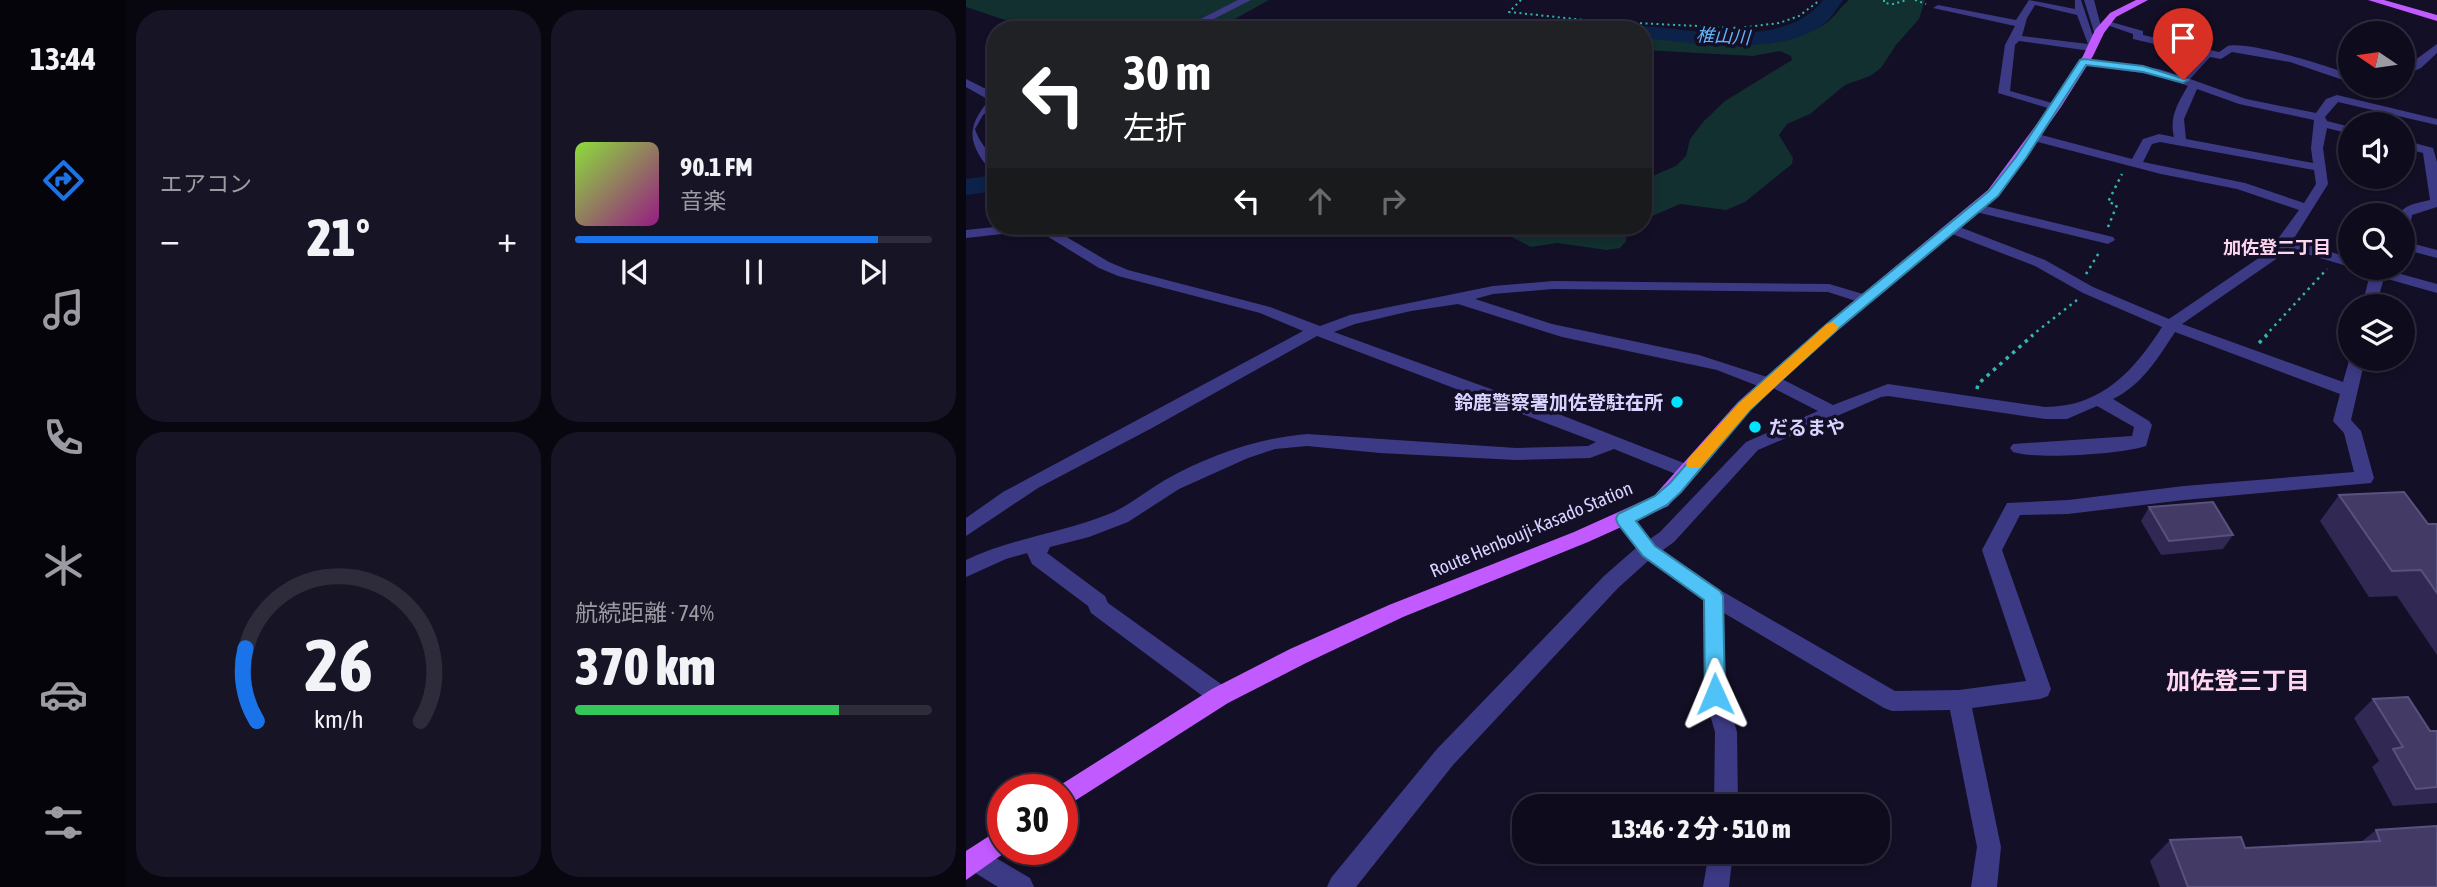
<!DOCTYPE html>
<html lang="ja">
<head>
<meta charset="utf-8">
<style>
	:root { --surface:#0e0b1c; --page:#171425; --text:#f1f3f6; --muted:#9b9ba3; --line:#2e2b3b; --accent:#1a73e8 }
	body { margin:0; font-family:"Asap Condensed","Noto Sans JP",sans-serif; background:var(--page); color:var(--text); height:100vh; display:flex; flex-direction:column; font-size:26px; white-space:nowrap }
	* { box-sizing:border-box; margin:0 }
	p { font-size:23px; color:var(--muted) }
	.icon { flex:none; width:38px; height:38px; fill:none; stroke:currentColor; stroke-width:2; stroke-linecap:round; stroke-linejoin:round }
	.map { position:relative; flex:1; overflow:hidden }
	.panel { display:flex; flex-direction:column; gap:10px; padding:10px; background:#08060f; width:840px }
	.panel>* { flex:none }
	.top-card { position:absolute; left:21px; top:21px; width:665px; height:214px; border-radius:28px; box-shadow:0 4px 10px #0003,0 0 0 2px var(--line); background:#202124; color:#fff; overflow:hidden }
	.needle { width:46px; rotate:283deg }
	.fabs { position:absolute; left:1372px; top:21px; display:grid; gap:14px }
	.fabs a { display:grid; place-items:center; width:77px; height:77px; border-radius:50%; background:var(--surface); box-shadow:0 4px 10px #0003,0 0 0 2px var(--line); font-size:35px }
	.speed { position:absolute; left:21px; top:774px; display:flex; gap:14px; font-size:35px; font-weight:700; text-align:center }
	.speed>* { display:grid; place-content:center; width:91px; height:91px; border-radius:50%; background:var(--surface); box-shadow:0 4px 10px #0003,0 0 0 2px var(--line); line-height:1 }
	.speed .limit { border:10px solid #d22; background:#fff; color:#111 }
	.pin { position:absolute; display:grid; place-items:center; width:60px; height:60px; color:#fff; margin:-72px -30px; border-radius:50% 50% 50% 0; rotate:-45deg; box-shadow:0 0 7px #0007 }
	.pin .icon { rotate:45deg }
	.me { position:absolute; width:77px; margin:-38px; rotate:359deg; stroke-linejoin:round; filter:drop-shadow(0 0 5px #0008) }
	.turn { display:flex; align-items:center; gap:24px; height:147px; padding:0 21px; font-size:32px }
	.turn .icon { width:91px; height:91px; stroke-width:2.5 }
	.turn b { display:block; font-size:49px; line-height:60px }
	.lanes { display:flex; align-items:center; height:66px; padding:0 21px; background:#0003; justify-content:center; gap:35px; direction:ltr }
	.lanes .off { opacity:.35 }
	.big { font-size:52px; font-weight:800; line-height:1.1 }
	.panel .widget { flex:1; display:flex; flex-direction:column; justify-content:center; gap:10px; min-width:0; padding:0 24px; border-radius:28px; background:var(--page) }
	.panel .dial { align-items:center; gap:0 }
	.dial svg { height:182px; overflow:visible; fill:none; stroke:var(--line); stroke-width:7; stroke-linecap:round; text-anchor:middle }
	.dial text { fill:var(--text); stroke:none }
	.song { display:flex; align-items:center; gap:21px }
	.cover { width:84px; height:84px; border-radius:10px; background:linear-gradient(135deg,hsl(90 70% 55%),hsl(310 70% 35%)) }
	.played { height:7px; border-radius:4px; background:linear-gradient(90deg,var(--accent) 85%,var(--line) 85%) }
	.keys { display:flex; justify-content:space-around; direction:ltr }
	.heat { display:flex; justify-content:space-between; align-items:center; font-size:38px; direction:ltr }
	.charge { height:10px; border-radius:5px; background:linear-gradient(90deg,#34c759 74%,var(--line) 0) }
	.panel .tiles { flex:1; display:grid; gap:10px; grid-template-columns:repeat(2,1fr) }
	.trip { position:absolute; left:546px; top:794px; width:378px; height:70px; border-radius:28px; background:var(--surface); box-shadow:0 4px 10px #0003,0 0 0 2px var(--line); font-weight:800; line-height:70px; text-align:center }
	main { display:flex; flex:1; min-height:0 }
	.dock { display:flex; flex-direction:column; width:126px; justify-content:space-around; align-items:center; background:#06040b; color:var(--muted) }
	.dock .icon { width:49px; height:49px }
	.dock .selected { color:var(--accent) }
	.dock b { font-size:32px; color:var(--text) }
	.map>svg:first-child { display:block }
	.green { fill:#12302f }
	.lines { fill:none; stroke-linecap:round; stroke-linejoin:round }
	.river { fill:#0c2248; fill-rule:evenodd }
	.path-far2 { stroke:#2fb8b0; stroke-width:2; stroke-dasharray:2 3.5; stroke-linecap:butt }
	.path-far1 { stroke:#2fb8b0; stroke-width:2.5; stroke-dasharray:2.5 4.5; stroke-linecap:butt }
	.path { stroke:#2fb8b0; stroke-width:3.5; stroke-dasharray:3.5 5; stroke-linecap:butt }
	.minor { fill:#3d3a85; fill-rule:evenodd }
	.major { fill:#c25bff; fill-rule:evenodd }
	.wall { fill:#312854 }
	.building { fill:#433a66; stroke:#5a527e; stroke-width:2 }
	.route { fill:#4fc3f7; stroke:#337fa1; stroke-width:2 }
	.slow { fill:#f59e0b }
	.poi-dot { fill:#00e5ff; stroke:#130f26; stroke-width:2.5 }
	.labels { text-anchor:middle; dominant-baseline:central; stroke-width:7; stroke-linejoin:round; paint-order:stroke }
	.far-water-label { font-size:18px; font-style:italic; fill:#62b6ff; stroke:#130f26 }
	.far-neighbourhood-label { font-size:18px; font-weight:bold; fill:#ffd6f0; stroke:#130f26 }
	.poi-label { font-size:19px; font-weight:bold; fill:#d9d4ff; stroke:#130f26; text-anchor:end }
	.street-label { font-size:19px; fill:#d9d4ff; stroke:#130f26 }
	.near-neighbourhood-label { font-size:24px; font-weight:bold; fill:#ffd6f0; stroke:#130f26 }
</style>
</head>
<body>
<main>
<nav class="dock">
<b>13:44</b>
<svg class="icon selected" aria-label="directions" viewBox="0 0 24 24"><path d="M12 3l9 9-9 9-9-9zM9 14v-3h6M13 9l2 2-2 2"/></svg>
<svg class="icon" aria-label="music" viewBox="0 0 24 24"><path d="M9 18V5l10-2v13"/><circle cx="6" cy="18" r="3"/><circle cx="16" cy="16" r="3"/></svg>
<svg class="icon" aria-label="phone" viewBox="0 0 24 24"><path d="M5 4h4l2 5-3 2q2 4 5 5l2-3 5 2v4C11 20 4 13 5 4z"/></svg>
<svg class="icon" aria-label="climate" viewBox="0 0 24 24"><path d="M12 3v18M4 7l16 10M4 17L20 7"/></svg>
<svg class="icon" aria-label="car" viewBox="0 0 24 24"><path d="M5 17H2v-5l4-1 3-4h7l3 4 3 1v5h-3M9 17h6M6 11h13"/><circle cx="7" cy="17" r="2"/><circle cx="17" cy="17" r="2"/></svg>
<svg class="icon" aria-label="filters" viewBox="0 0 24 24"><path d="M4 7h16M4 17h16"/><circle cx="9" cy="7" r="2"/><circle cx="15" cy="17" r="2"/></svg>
</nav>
<section class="panel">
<div class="tiles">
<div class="widget"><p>エアコン</p>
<div class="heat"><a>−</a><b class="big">21°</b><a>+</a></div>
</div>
<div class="widget">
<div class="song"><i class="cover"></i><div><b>90.1 FM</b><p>音楽</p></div></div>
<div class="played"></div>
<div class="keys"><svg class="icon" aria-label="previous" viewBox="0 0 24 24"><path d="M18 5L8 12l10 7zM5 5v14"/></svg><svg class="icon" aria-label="pause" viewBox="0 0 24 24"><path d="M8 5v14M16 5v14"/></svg><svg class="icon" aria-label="next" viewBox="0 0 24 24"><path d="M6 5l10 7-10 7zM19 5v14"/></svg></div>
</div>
<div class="widget dial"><svg viewBox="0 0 100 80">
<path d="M14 69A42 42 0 1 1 86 69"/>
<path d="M14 69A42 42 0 0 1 9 37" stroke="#1a73e8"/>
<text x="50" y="56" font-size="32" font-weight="700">26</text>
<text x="50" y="72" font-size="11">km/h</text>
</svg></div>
<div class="widget"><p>航続距離 · 74%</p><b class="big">370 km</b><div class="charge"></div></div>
</div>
</section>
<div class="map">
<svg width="1471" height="887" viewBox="0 0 1471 887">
	<rect width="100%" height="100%" fill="#130f26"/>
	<g class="green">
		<polygon points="0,0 303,0 249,30 69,30 0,7"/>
		<path d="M 883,0 L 959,0 L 953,19 L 930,45 L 915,68 L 904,76 L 879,85 L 844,114 L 821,124 L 813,135 L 827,158 L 826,164 L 779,202 L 760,210 L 714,204 L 677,220 L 677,180 L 710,166 L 720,156 L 724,139 L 738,121 L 759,101 L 826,60 L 825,56 L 814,51 L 787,56 L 677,50 L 677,36 C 732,39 805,52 856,26 C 867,20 873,8 883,0 Z"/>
		<polygon points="546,226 665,226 662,228 660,241 654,248 641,250 591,243 565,247 540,234"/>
	</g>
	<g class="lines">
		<g class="river">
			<path d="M 857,0 L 877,0 C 871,8 865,19 857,25 C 810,57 731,43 677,38 L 677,30 L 668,30 L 677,26 C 731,30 820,49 857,0 Z"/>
			<polygon points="609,20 652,26 655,30 544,30 547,26 554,24"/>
			<polygon points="496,24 524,26 527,30 486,30 489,26"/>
			<polygon points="30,175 30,191 0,195 0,179"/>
		</g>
		<g class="path-far2">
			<polyline points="555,0 543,12 628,21 773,28 813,23 833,16 854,0"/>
			<polyline points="918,0 918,3 927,4 941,0"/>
			<polyline points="949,0 960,4"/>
		</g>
		<g class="path-far1">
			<polyline points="1142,227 1151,205 1142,202 1156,174"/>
			<polyline points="1120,274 1134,251"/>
			<polyline points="1065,336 1111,300"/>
			<polyline points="1299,336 1361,269"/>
		</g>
		<g class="path">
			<polyline points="1293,343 1301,335"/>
			<polyline points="1011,389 1012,384 1067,335"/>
		</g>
		<g class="minor">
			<polygon points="272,0 285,0 226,30 213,30"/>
			<path d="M 1063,0 L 1109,9 L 1109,0 L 1115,0 L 1128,39 L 1132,44 L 1125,51 L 1053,41 L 1049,45 L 1044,91 L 1093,105 L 1093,109 L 1085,109 L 1032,93 L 1039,45 L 1049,26 L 967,8 L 972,5 L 1050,20 ZM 1069,5 L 1111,15 L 1122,44 L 1056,36 L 1061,18 Z"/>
			<polygon points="1118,0 1128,0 1137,34 1128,32"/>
			<path d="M 1138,20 L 1177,31 L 1177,35 L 1253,52 C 1255,51 1260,47 1262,46 C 1282,41 1364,66 1384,75 L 1383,82 L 1324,62 L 1266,52 L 1255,59 L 1244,57 L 1224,79 L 1280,99 L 1350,113 L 1360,99 L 1371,95 L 1471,119 L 1471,125 L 1372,102 L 1359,117 L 1361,121 L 1384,127 L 1384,134 L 1361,128 L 1357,148 L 1362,184 L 1327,240 L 1384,258 L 1384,267 L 1321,248 L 1313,257 L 1216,324 L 1377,382 L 1384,357 L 1399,359 L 1385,420 L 1395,431 L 1408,478 L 1405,483 L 1218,500 L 1102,514 L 1054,515 L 1036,550 L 1085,689 L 1082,696 L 1074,699 L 1006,708 L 1035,847 L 1031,887 L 1005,887 L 1011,847 L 984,710 L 926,711 L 918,708 L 758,613 L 760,694 L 771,732 L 772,807 L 748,807 L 749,732 L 738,694 L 737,600 L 682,561 L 652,588 L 487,765 L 390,887 L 361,887 L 365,878 L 471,749 L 638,576 L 670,548 L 649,519 L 651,514 C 667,509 675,527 684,539 L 694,532 L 780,442 L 852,411 L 807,388 L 797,388 L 751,370 L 596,337 L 492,304 L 445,311 L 389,324 L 368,332 L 572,406 L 728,467 L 731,472 L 728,477 L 722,479 L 648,449 L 624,458 L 550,460 L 414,453 L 341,446 L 309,449 L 282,458 L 213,489 L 162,522 L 123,537 L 84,547 L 81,553 L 139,596 L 142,603 L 262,689 L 265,696 L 262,703 L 254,706 L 246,703 L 125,613 L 122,606 L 66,564 L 61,553 L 40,559 L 0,577 L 0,560 C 46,538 96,533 143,514 C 163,506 180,491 199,480 C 242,456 292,438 341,434 L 550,448 L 622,446 L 630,442 L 351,336 L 186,428 L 72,488 L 0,536 L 0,518 L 37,492 L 337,331 L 294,313 L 152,276 L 133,268 L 71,230 L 0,238 L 0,230 L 38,226 L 82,226 L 143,262 L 162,270 L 304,307 L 354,326 L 384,315 L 527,286 L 587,281 L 863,284 L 904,296 L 906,299 L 899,304 L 862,292 L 587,289 L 527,294 L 509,299 L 586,324 L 733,355 L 801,377 L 812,377 L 867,405 L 922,384 L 1079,407 C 1135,407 1168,371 1196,327 L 1117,293 L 1069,266 L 981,232 L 981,226 L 991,226 L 1079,260 L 1127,287 L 1203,319 L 1303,251 L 1333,210 L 1271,189 L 1195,174 L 1064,140 L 1062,137 L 1068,133 L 1166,159 L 1177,139 L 1193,134 L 1208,137 C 1203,118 1212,102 1222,86 L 1191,75 L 1118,65 L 1113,62 L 1118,59 L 1193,69 L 1215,76 L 1235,55 L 1167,39 L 1167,34 L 1138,24 ZM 1231,89 L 1273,104 L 1348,120 L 1345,148 L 1347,163 L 1220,139 L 1218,119 ZM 1194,142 L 1348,170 L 1350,184 L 1338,203 L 1279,183 L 1177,162 L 1186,144 ZM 1209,332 L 1374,394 L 1367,421 L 1378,433 L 1388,472 L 1218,486 L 1102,500 L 1041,503 L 1016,550 L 1060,681 L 993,690 L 929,691 L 754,590 L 697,550 L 708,542 L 792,450 L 915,397 L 922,396 L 1079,419 L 1101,419 L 1131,406 L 1168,427 L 1166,436 L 1047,444 L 1044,448 L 1047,452 C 1072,460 1155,454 1180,446 L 1186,425 L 1183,421 L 1147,399 C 1176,385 1192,358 1209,332 Z"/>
			<polygon points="1471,44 1471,53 1455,68 1437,76 1437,69"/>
			<path d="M 0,79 L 30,94 L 30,106 L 17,115 L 9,129 C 14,146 30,156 30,174 L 26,173 C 1,142 0,128 23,100 L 0,87 Z"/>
			<path d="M 1437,140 L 1467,148 L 1471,162 L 1471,207 L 1446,215 L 1444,228 L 1437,232 L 1437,215 L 1433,215 C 1438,204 1453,203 1464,200 L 1457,153 L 1437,148 Z"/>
			<polygon points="1011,204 1147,237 1149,240 1142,244 1006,211 1006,205"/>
			<polygon points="1437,241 1471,250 1471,258 1437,249"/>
			<polygon points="1391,268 1413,268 1471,284 1471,293 1418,278 1410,306 1396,306 1404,274"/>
			<polygon points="10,846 64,878 68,887 32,887 1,868 1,850"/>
			<polygon points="743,852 767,852 763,887 737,887"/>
		</g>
		<g class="major">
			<polygon points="1170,0 1182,0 1150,17 1138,33 1127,56 1095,107 1032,196 870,330 784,410 702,506 622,542 437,617 340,663 262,703 96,809 96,789 88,789 246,689 324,649 423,605 608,532 688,496 772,402 860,324 1022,190 1084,106 1117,56 1129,30 1144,13"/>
			<polygon points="1402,0 1418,0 1471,15 1471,21"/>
			<polygon points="37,827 37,849 44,849 0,880 0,851"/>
		</g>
	</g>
	<g class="wall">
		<polygon points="1373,495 1462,524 1471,524 1471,655 1431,596 1403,597 1354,521"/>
		<polygon points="1183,507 1267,535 1257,549 1195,555 1175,521"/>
		<polygon points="1407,699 1464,731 1471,731 1471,803 1427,806 1406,767 1413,761 1388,718"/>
		<polygon points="1410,830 1471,887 1194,887 1184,861 1204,840 1279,848 1395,842"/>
	</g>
	<g class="building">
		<polygon points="1438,492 1462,524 1471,524 1471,593 1455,570 1426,571 1373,495"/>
		<polygon points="1247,502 1267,535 1203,541 1183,507"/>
		<polygon points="1442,697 1464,731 1471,731 1471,787 1450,789 1427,749 1437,747 1407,699"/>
		<polygon points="1471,826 1471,887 1222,887 1204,840 1275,837 1279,848 1414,841 1410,830"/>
	</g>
	<polygon class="route" points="1118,59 1177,66 1222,80 1217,83 1177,72 1120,65 1060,158 1032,196 871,330 811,384 784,410 715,492 701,505 670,521 689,546 754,591 757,596 759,694 756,700 749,703 742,700 739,694 738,600 677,556 652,524 650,519 652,514 689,496 704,483 773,403 801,377 861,324 1023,191 1050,157 1114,60"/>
	<polygon class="slow" points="866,322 873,327 871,330 784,410 734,468 722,468 720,464 722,459 773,403 861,324"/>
	<g class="poi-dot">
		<circle cx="711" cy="402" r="7"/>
		<circle cx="789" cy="427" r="7"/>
	</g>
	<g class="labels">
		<g class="far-water-label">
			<text transform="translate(757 36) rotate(3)">椎山川</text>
		</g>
		<g class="far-neighbourhood-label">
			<text x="1311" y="247">加佐登二丁目</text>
		</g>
		<g class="poi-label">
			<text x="697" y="402">鈴鹿警察署加佐登駐在所</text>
			<text x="803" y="427" text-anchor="start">だるまや</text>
		</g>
		<g class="street-label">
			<text transform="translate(565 529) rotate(-23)">Route Henbouji-Kasado Station</text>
		</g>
		<g class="near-neighbourhood-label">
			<text x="1272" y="680">加佐登三丁目</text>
		</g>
	</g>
</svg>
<div class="fabs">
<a><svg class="needle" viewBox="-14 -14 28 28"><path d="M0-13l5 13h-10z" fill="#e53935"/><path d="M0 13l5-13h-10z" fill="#9b9ba3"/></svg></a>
<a><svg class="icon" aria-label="sound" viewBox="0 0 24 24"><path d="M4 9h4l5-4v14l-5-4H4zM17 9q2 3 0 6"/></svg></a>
<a><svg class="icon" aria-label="search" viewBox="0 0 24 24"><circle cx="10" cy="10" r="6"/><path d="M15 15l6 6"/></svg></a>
<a><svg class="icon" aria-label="layers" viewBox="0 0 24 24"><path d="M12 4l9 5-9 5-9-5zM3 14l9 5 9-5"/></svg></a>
</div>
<div class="speed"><div class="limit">30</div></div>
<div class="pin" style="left:1217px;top:80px;background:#d93025"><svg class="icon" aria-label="arrive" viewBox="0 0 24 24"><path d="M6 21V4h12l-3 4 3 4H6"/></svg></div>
<svg class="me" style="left:749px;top:694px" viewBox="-20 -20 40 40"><path d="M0-17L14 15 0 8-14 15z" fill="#4fc3f7" stroke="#fff" stroke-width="4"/></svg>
<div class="trip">13:46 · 2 分 · 510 m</div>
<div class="top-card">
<div class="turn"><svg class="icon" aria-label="left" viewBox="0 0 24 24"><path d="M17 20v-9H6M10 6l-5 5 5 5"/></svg><div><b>30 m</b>左折</div></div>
<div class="lanes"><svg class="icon" aria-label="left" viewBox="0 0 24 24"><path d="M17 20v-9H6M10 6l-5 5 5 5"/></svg><svg class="icon off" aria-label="ahead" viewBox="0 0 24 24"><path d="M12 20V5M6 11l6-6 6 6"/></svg><svg class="icon off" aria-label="right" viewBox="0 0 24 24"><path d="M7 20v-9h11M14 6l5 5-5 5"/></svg></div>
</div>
</div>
</main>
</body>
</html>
